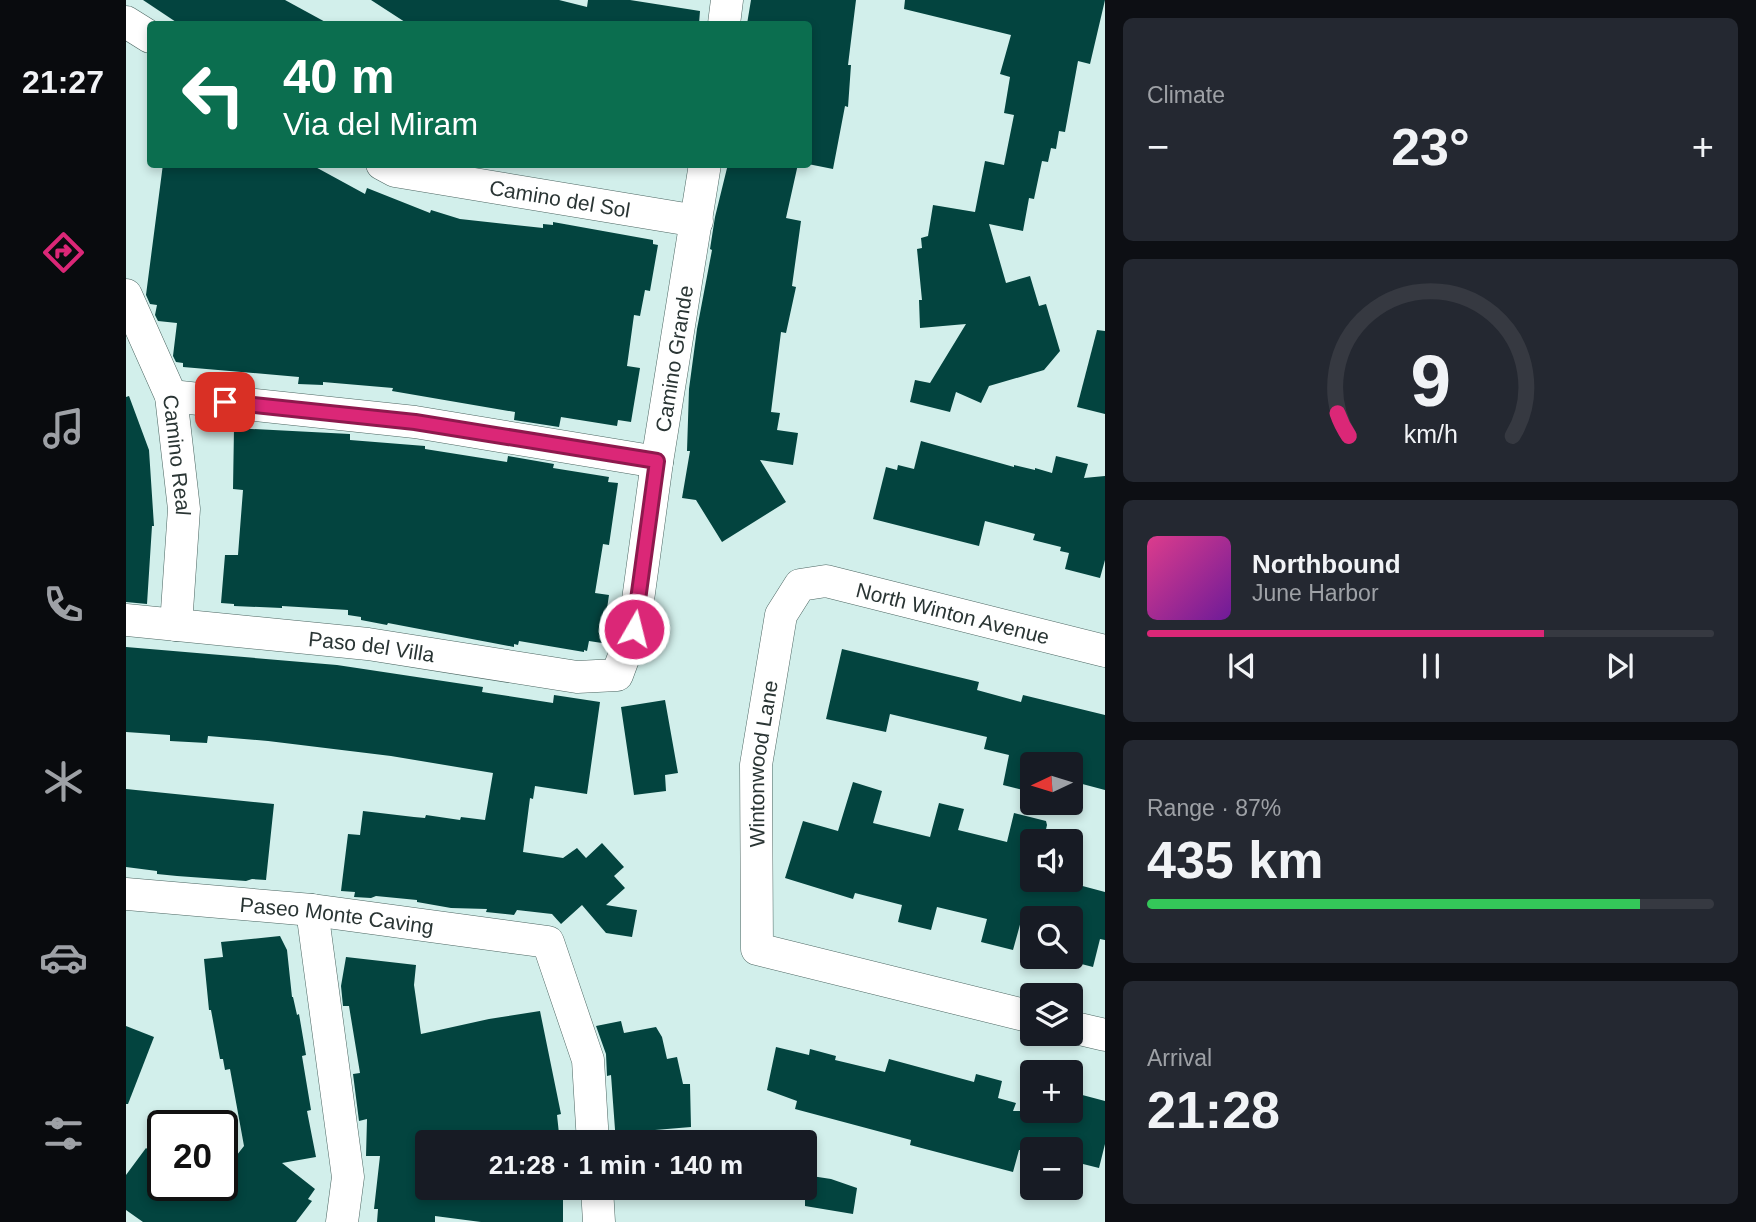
<!DOCTYPE html>
<html lang="en">
<head>
<meta charset="utf-8">
<style>
	:root { --surface:#171b24; --page:#242831; --text:#f1f3f6; --muted:#9ea1a6; --line:#363941; --accent:#db2777 }
	body { margin:0; font-family:Arial,sans-serif; background:var(--page); color:var(--text); height:100vh; display:flex; flex-direction:column; font-size:26px; white-space:nowrap }
	* { box-sizing:border-box; margin:0 }
	p { font-size:23px; color:var(--muted) }
	.icon { flex:none; width:38px; height:38px; fill:none; stroke:currentColor; stroke-width:2; stroke-linecap:round; stroke-linejoin:round }
	.map { position:relative; flex:1; overflow:hidden }
	.sheet { display:flex; flex-direction:column; gap:18px; padding:18px; background:#0d0f14; width:651px }
	.sheet>* { flex:none }
	.top-card { position:absolute; left:21px; top:21px; width:665px; height:147px; border-radius:7px; box-shadow:0 4px 10px #0003; background:#0b6e4f; color:#fff; overflow:hidden }
	.needle { width:46px; rotate:266deg }
	.tools { position:absolute; left:894px; top:752px; display:grid; gap:14px }
	.tools a { display:grid; place-items:center; width:63px; height:63px; border-radius:7px; background:var(--surface); box-shadow:0 4px 10px #0003; font-size:35px }
	.speed { position:absolute; left:21px; top:1110px; display:flex; gap:14px; font-size:35px; font-weight:700; text-align:center }
	.speed>* { display:grid; place-content:center; width:91px; height:91px; border-radius:50%; background:var(--surface); box-shadow:0 4px 10px #0003; line-height:1 }
	.speed .limit { border:4px solid #111; border-radius:10px; background:#fff; color:#111 }
	.pin { position:absolute; display:grid; place-items:center; width:60px; height:60px; color:#fff; margin:-30px; border-radius:14px; box-shadow:0 4px 10px #0006 }
	.me { position:absolute; width:77px; margin:-38px; rotate:8deg; stroke-linejoin:round; filter:drop-shadow(0 0 5px #0008) }
	.turn { display:flex; align-items:center; gap:24px; height:147px; padding:0 21px; font-size:32px }
	.turn .icon { width:91px; height:91px; stroke-width:2.5 }
	.turn b { display:block; font-size:49px; line-height:60px }
	.big { font-size:52px; font-weight:700; line-height:1.1 }
	.sheet .card { flex:1; display:flex; flex-direction:column; justify-content:center; gap:10px; min-width:0; padding:0 24px; border-radius:10px; background:var(--page) }
	.sheet .dial { align-items:center; gap:0 }
	.dial svg { height:182px; overflow:visible; fill:none; stroke:var(--line); stroke-width:7; stroke-linecap:round; text-anchor:middle }
	.dial text { fill:var(--text); stroke:none }
	.song { display:flex; align-items:center; gap:21px }
	.cover { width:84px; height:84px; border-radius:10px; background:linear-gradient(135deg,hsl(330 70% 55%),hsl(280 70% 35%)) }
	.played { height:7px; border-radius:4px; background:linear-gradient(90deg,var(--accent) 70%,var(--line) 70%) }
	.keys { display:flex; justify-content:space-around; direction:ltr }
	.heat { display:flex; justify-content:space-between; align-items:center; font-size:38px; direction:ltr }
	.charge { height:10px; border-radius:5px; background:linear-gradient(90deg,#34c759 87%,var(--line) 0) }
	.trip { position:absolute; left:289px; top:1130px; width:402px; height:70px; border-radius:7px; background:var(--surface); box-shadow:0 4px 10px #0003; font-weight:700; line-height:70px; text-align:center }
	main { display:flex; flex:1; min-height:0 }
	.dock { display:flex; flex-direction:column; width:126px; justify-content:space-around; align-items:center; background:#090b0e; color:var(--muted) }
	.dock .icon { width:49px; height:49px }
	.dock .on { color:var(--accent) }
	.dock b { font-size:32px; color:var(--text) }
	.map>svg:first-child { display:block }
	.building { fill:#03443f }
	.lines { fill:none; stroke-linecap:round; stroke-linejoin:round }
	.minor-casing { stroke:#4c6662; stroke-width:33 }
	.minor { stroke:#fff; stroke-width:32 }
	.route-casing { stroke:#8e194d; stroke-width:18 }
	.route { stroke:#db2777; stroke-width:12 }
	.labels { text-anchor:middle; dominant-baseline:central; stroke-width:7; stroke-linejoin:round; paint-order:stroke }
	.street-label { font-size:21px; fill:#2a3534; stroke:#fff }
</style>
</head>
<body>
<main>
<nav class="dock">
<b>21:27</b>
<svg class="icon on" aria-label="directions" viewBox="0 0 24 24"><path d="M12 3l9 9-9 9-9-9zM9 14v-3h6M13 9l2 2-2 2"/></svg>
<svg class="icon" aria-label="music" viewBox="0 0 24 24"><path d="M9 18V5l10-2v13"/><circle cx="6" cy="18" r="3"/><circle cx="16" cy="16" r="3"/></svg>
<svg class="icon" aria-label="phone" viewBox="0 0 24 24"><path d="M5 4h4l2 5-3 2q2 4 5 5l2-3 5 2v4C11 20 4 13 5 4z"/></svg>
<svg class="icon" aria-label="climate" viewBox="0 0 24 24"><path d="M12 3v18M4 7l16 10M4 17L20 7"/></svg>
<svg class="icon" aria-label="car" viewBox="0 0 24 24"><path d="M5 17H2v-5l4-1 3-4h7l3 4 3 1v5h-3M9 17h6M6 11h13"/><circle cx="7" cy="17" r="2"/><circle cx="17" cy="17" r="2"/></svg>
<svg class="icon" aria-label="filters" viewBox="0 0 24 24"><path d="M4 7h16M4 17h16"/><circle cx="9" cy="7" r="2"/><circle cx="15" cy="17" r="2"/></svg>
</nav>
<div class="map">
<svg width="979" height="1222" viewBox="0 0 979 1222">
	<rect width="100%" height="100%" fill="#d2efeb"/>
	<g class="building">
		<polygon points="17,0 159,0 203,24 53,24"/>
		<polygon points="245,0 433,0 461,7 462,0 504,0 574,11 573,24 282,24"/>
		<polygon points="625,0 730,0 722,65 725,65 722,107 719,106 707,169 682,164 682,24 621,24"/>
		<polygon points="779,0 979,0 964,64 952,61 939,132 933,131 930,149 925,148 922,162 916,161 908,199 903,198 897,231 863,224 880,283 904,276 913,306 920,304 934,351 918,370 863,386 855,403 830,392 824,412 784,402 789,380 804,383 840,324 794,328 793,300 796,300 791,249 796,248 795,238 802,236 807,205 849,212 859,161 878,165 888,115 878,113 884,77 874,74 885,35 778,9"/>
		<polygon points="37,164 184,164 239,194 241,188 304,213 305,210 334,219 417,228 417,224 427,225 427,222 527,240 527,244 532,245 524,291 519,290 514,316 508,315 501,366 514,368 505,422 492,420 491,426 435,417 433,427 388,420 389,412 266,391 267,388 197,382 197,385 172,384 173,377 57,367 57,363 50,362 47,356 51,323 32,321 29,315 31,305 24,304 20,295"/>
		<polygon points="602,164 672,164 660,218 675,221 666,286 670,287 660,333 655,332 645,412 654,413 651,430 672,433 667,465 634,460 660,502 596,542 570,500 556,498 564,451 561,451 563,389 571,329 586,250 584,249 589,217"/>
		<polygon points="971,330 979,331 979,414 951,407"/>
		<polygon points="3,396 23,450 28,526 26,526 21,604 0,602 0,397"/>
		<polygon points="108,428 224,434 224,440 299,446 299,449 381,462 382,456 428,464 427,468 483,477 482,482 492,483 483,545 477,544 469,593 483,595 476,643 463,641 461,651 458,650 458,652 393,641 392,645 388,644 388,647 262,623 261,625 235,620 235,617 222,615 222,610 156,606 156,608 108,606 108,604 95,603 99,555 112,555 117,490 107,489"/>
		<polygon points="795,441 888,467 888,465 909,470 909,468 926,473 930,456 962,464 958,478 979,476 979,560 974,578 939,569 943,553 934,551 935,547 907,540 909,534 859,521 853,546 747,519 760,467 771,470 772,465 788,469"/>
		<polygon points="0,647 211,665 357,687 356,692 427,703 428,695 474,702 461,794 409,786 407,799 404,798 397,852 437,858 451,848 460,858 476,843 498,867 488,876 499,888 480,905 511,910 506,937 480,933 456,905 435,924 426,914 391,910 388,915 360,912 361,909 325,908 291,902 291,900 250,896 245,898 228,897 229,892 215,891 222,834 234,835 237,811 288,817 299,818 300,815 334,820 335,817 359,820 367,773 265,756 142,741 82,736 81,743 44,741 44,735 0,732"/>
		<polygon points="716,649 853,682 851,690 895,702 897,695 979,715 979,790 945,781 945,765 906,765 905,792 877,785 883,755 858,749 861,737 764,714 760,732 700,719"/>
		<polygon points="539,700 552,773 539,775 540,791 508,795 495,707"/>
		<polygon points="727,782 756,791 747,823 804,837 813,803 838,809 832,830 881,842 888,813 920,821 921,825 917,842 906,842 906,880 934,880 979,892 979,940 974,939 967,967 936,959 936,957 945,957 945,919 906,919 906,924 895,921 887,950 855,942 861,919 811,907 805,930 772,922 776,905 729,893 727,899 659,878 677,821 712,831"/>
		<polygon points="0,789 148,804 140,880 126,879 120,881 51,876 31,874 31,871 0,867"/>
		<polygon points="154,936 161,950 166,997 167,997 171,1015 173,1014 180,1055 176,1056 185,1110 181,1111 190,1157 156,1163 189,1189 182,1199 186,1201 170,1222 17,1222 0,1210 0,1175 20,1148 37,1161 37,1185 61,1185 78,1197 88,1185 96,1185 96,1174 118,1146 104,1069 99,1070 97,1059 94,1059 85,1010 83,1010 78,959 97,957 95,942"/>
		<polygon points="220,957 290,965 288,985 295,1034 363,1019 414,1011 435,1114 431,1115 434,1143 301,1143 301,1188 437,1188 437,1222 355,1222 309,1216 309,1222 251,1222 252,1209 248,1209 254,1156 240,1156 241,1119 233,1121 227,1074 234,1073 223,1006 217,1006 215,986"/>
		<polygon points="495,1021 498,1033 530,1027 536,1037 541,1059 551,1057 557,1084 564,1084 565,1127 517,1131 518,1143 490,1143 485,1075 481,1076 480,1054 470,1026"/>
		<polygon points="0,1026 28,1037 2,1104 0,1104"/>
		<polygon points="650,1047 683,1055 684,1049 710,1056 709,1060 759,1072 763,1059 848,1082 850,1074 876,1081 872,1098 890,1103 887,1111 945,1111 945,1092 979,1101 979,1144 973,1168 945,1161 945,1150 893,1150 887,1172 784,1145 785,1140 669,1109 671,1101 641,1090"/>
		<polygon points="679,1175 705,1179 731,1188 727,1214 679,1206"/>
	</g>
	<g class="lines">
		<g class="minor-casing">
			<g id="minor">
				<polyline points="0,22 24,37"/>
				<polyline points="598,24 601,0"/>
				<path id="s1" d="M 256,164 L 269,171 L 571,221"/>
				<path id="s2" d="M 0,295 L 45,396 L 58,509 L 50,625"/>
				<polyline points="45,396 289,422 531,462"/>
				<path id="s3" d="M 0,620 L 242,644 L 451,677 L 491,675 L 508,629 L 531,462 L 579,164"/>
				<path id="s4" d="M 0,894 L 186,910 L 422,942 L 462,1060 L 467,1143"/>
				<polyline points="186,910 222,1177 216,1222"/>
				<path id="s5" d="M 906,1017 L 631,949 L 630,765 L 655,615 L 674,585 L 700,581 L 979,651"/>
				<polyline points="945,1027 979,1035"/>
				<polyline points="471,1188 473,1222"/>
			</g>
		</g>
		<use href="#minor" class="minor"/>
	</g>
	<g class="lines">
		<g class="route-casing">
			<polyline id="route" points="99,402 289,422 531,461 508,629"/>
		</g>
		<use href="#route" class="route"/>
	</g>
	<g class="labels">
		<g class="street-label">
			<text stroke="none"><textPath href="#s1" startOffset="182">Camino del Sol</textPath></text>
			<text stroke="none"><textPath href="#s3" startOffset="817">Camino Grande</textPath></text>
			<text stroke="none"><textPath href="#s2" startOffset="170">Camino Real</textPath></text>
			<text stroke="none"><textPath href="#s5" startOffset="812">North Winton Avenue</textPath></text>
			<text stroke="none"><textPath href="#s3" startOffset="247">Paso del Villa</textPath></text>
			<text stroke="none"><textPath href="#s5" startOffset="469">Wintonwood Lane</textPath></text>
			<text stroke="none"><textPath href="#s4" startOffset="212">Paseo Monte Caving</textPath></text>
		</g>
	</g>
</svg>
<div class="tools">
<a><svg class="needle" viewBox="-14 -14 28 28"><path d="M0-13l5 13h-10z" fill="#e53935"/><path d="M0 13l5-13h-10z" fill="#9ea1a6"/></svg></a>
<a><svg class="icon" aria-label="sound" viewBox="0 0 24 24"><path d="M4 9h4l5-4v14l-5-4H4zM17 9q2 3 0 6"/></svg></a>
<a><svg class="icon" aria-label="search" viewBox="0 0 24 24"><circle cx="10" cy="10" r="6"/><path d="M15 15l6 6"/></svg></a>
<a><svg class="icon" aria-label="layers" viewBox="0 0 24 24"><path d="M12 4l9 5-9 5-9-5zM3 14l9 5 9-5"/></svg></a>
<a>+</a>
<a>−</a>
</div>
<div class="speed"><div class="limit">20</div></div>
<div class="pin" style="left:99px;top:402px;background:#d93025"><svg class="icon" aria-label="arrive" viewBox="0 0 24 24"><path d="M6 21V4h12l-3 4 3 4H6"/></svg></div>
<svg class="me" style="left:508px;top:629px" viewBox="-20 -20 40 40"><circle r="17" fill="#db2777" stroke="#fff" stroke-width="3"/><path d="M0-11L8 9 0 5-8 9z" fill="#fff"/></svg>
<div class="trip">21:28 · 1 min · 140 m</div>
<div class="top-card">
<div class="turn"><svg class="icon" aria-label="left" viewBox="0 0 24 24"><path d="M17 20v-9H6M10 6l-5 5 5 5"/></svg><div><b>40 m</b>Via del Miram</div></div>
</div>
</div>
<section class="sheet">
<div class="card"><p>Climate</p>
<div class="heat"><a>−</a><b class="big">23°</b><a>+</a></div>
</div>
<div class="card dial"><svg viewBox="0 0 100 80">
<path d="M14 69A42 42 0 1 1 86 69"/>
<path d="M14 69A42 42 0 0 1 9 59" stroke="#db2777"/>
<text x="50" y="56" font-size="32" font-weight="700">9</text>
<text x="50" y="72" font-size="11">km/h</text>
</svg></div>
<div class="card">
<div class="song"><i class="cover"></i><div><b>Northbound</b><p>June Harbor</p></div></div>
<div class="played"></div>
<div class="keys"><svg class="icon" aria-label="previous" viewBox="0 0 24 24"><path d="M18 5L8 12l10 7zM5 5v14"/></svg><svg class="icon" aria-label="pause" viewBox="0 0 24 24"><path d="M8 5v14M16 5v14"/></svg><svg class="icon" aria-label="next" viewBox="0 0 24 24"><path d="M6 5l10 7-10 7zM19 5v14"/></svg></div>
</div>
<div class="card"><p>Range · 87%</p><b class="big">435 km</b><div class="charge"></div></div>
<div class="card"><p>Arrival</p><b class="big">21:28</b></div>
</section>
</main>
</body>
</html>
